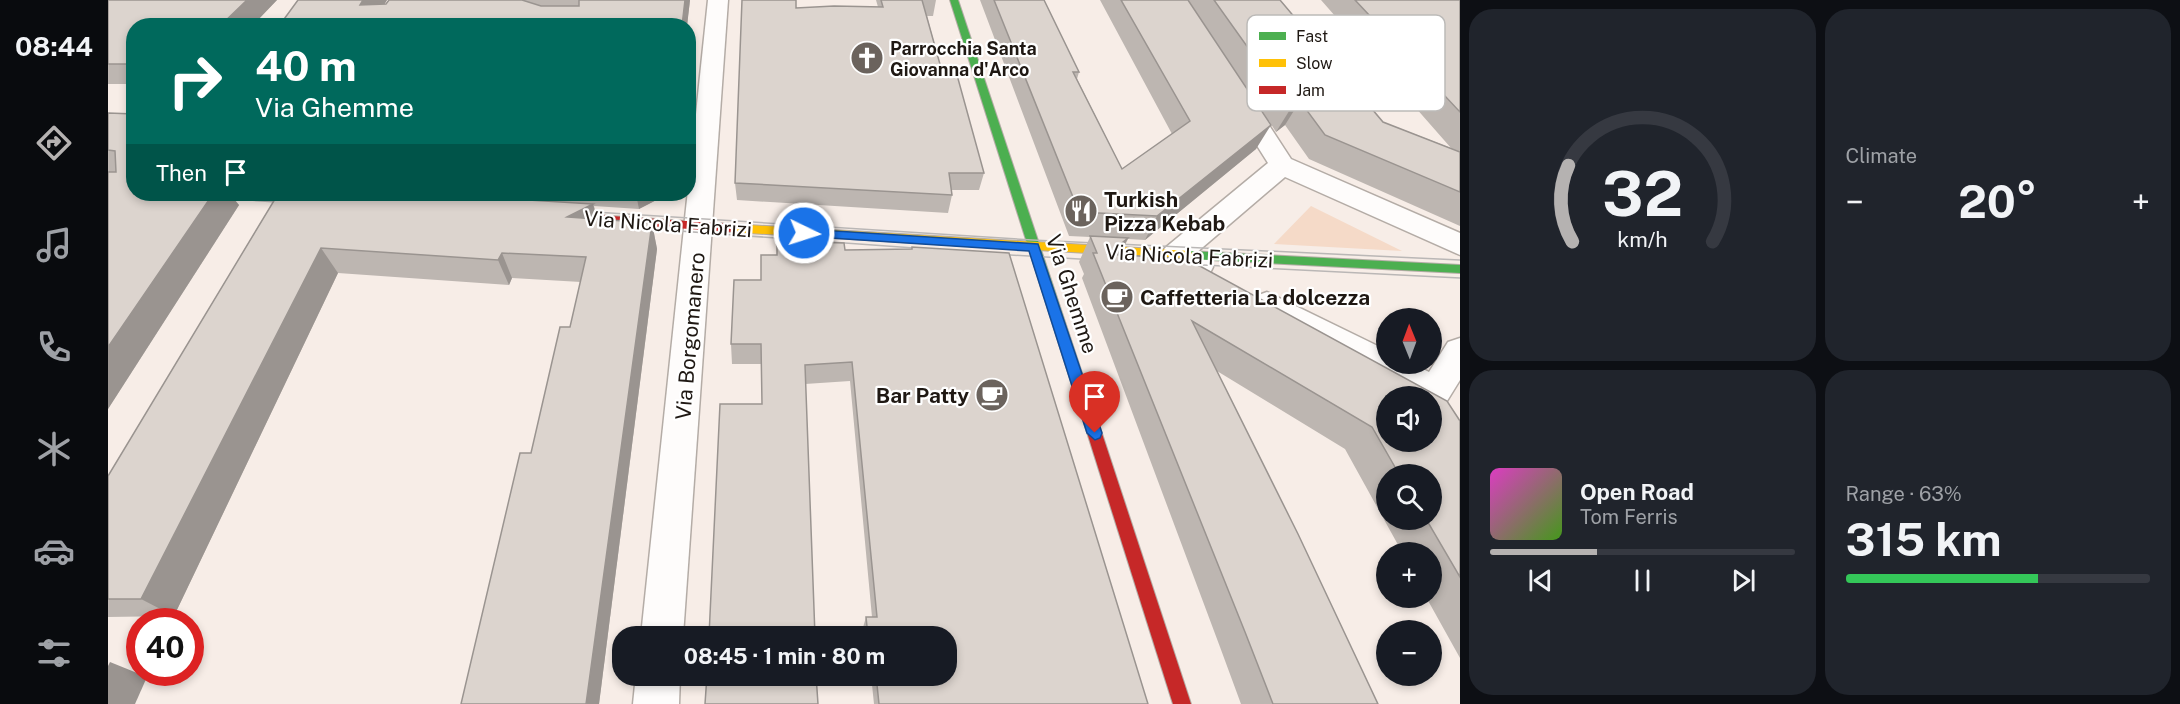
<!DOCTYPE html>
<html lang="en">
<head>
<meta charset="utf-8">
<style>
	:root { --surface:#171b24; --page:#20242c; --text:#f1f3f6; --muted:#9ea1a6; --line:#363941; --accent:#b5b2b1 }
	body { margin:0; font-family:"Public Sans",sans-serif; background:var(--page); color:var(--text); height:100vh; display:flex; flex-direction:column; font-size:22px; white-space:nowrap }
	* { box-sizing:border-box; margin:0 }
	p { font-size:20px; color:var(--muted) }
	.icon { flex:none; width:33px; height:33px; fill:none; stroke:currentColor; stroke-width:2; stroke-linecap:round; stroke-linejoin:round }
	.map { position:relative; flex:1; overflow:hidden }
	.panel { display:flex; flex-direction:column; gap:9px; padding:9px; background:#0d0f14; width:720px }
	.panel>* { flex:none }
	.banner { position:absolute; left:18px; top:18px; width:570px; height:183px; border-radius:24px; box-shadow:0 3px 9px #0003; background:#00695c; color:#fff; overflow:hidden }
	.needle { width:39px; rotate:359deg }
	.tools { position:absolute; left:1268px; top:308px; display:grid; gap:12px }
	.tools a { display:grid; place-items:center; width:66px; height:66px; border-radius:50%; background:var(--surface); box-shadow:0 3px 9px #0003; font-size:30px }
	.speed { position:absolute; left:18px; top:608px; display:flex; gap:12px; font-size:30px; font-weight:700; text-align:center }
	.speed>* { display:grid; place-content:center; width:78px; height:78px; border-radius:50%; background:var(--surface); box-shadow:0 3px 9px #0003; line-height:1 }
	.speed .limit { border:9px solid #d22; background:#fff; color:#111 }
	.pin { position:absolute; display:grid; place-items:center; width:51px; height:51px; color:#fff; margin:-62px -26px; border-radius:50% 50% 50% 0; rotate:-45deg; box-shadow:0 0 6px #0007 }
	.pin .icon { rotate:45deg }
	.me { position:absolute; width:66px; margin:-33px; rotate:94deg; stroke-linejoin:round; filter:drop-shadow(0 0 4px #0008) }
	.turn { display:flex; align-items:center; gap:21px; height:126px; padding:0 30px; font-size:27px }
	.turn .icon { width:78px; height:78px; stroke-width:2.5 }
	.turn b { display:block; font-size:42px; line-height:51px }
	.then { display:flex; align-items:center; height:57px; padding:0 30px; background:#0003; gap:12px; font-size:22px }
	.big { font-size:45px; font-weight:700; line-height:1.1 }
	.panel .widget { flex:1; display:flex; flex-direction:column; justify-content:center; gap:9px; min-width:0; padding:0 21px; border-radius:24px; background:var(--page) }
	.panel .dial { align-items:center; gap:0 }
	.dial svg { height:156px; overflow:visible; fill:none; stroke:var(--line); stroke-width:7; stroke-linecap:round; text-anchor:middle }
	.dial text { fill:var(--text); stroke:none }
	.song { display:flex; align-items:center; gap:18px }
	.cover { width:72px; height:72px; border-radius:9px; background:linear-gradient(135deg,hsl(310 70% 55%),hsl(100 70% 35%)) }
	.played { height:6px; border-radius:3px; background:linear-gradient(90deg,var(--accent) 35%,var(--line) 35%) }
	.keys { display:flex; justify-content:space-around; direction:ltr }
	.heat { display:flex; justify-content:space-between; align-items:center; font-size:33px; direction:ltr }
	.charge { height:9px; border-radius:4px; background:linear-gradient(90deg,#34c759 63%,var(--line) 0) }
	.panel .tiles { flex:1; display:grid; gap:9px; grid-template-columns:repeat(2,1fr) }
	.trip { position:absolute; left:504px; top:626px; width:345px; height:60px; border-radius:24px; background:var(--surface); box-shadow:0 3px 9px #0003; font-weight:700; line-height:60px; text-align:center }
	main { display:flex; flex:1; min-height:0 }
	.tab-bar { display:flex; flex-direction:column; width:108px; justify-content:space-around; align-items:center; background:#090b0e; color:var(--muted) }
	.tab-bar .icon { width:42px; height:42px }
	.tab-bar .on { color:var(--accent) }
	.tab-bar b { font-size:27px; color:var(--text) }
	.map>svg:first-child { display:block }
	.green { fill:#f5dac8 }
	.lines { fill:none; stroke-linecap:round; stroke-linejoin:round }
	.street-casing { stroke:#b4aca6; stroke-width:3 }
	.fast-casing { stroke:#b4aca6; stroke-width:2 }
	.slow-casing { stroke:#b4aca6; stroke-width:2 }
	.jam-casing { stroke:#b4aca6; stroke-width:2 }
	.street { fill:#fefcfb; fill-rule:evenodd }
	.fast { fill:#4caf50; fill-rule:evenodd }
	.slow { fill:#ffc107; fill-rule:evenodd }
	.jam { fill:#c62828; fill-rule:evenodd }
	.tram { stroke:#bab7b6; stroke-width:1.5 }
	.wall { fill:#bdb6b1; fill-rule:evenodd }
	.shaded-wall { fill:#9a9490 }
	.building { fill:#dcd4ce; stroke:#9a9490; stroke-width:1.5; fill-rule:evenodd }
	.route { fill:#1a73e8; stroke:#114b97; stroke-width:1.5 }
	.labels { text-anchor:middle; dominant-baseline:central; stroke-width:4.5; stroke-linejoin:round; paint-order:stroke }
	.far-poi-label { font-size:18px; font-weight:bold; fill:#1f1813; stroke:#fff; text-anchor:start }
	.poi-label { font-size:21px; font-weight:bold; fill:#1f1813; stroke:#fff; text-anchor:start }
	.street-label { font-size:21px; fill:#1f1813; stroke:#fff }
	.key { fill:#fff; stroke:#bcbab8; stroke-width:1.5 }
	.key-label { font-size:16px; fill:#1f1813 }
</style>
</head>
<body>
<main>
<nav class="tab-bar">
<b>08:44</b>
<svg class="icon on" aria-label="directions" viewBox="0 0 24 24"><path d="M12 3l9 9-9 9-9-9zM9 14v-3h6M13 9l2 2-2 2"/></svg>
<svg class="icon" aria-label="music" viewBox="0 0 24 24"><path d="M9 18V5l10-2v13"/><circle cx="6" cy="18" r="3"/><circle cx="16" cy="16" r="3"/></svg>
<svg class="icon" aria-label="phone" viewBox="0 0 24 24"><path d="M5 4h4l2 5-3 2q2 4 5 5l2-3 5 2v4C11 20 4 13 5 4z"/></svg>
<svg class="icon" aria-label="climate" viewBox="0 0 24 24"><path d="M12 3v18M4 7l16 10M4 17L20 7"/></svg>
<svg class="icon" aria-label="car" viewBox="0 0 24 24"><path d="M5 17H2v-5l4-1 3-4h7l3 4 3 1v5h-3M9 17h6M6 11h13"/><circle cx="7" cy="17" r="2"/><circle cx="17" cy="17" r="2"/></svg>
<svg class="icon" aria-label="filters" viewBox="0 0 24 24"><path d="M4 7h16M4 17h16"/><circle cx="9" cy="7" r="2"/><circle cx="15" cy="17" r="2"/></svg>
</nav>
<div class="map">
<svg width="1352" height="704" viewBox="0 0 1352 704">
	<rect width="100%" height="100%" fill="#f7ede7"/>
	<polygon class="green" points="1203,206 1294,251 1166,244"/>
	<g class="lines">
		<g class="street-casing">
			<g id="street">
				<polygon points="600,0 620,0 575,636 533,636"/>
				<polygon points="1131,91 1140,93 1183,159 1352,233 1352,255 1177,177 1088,253 1101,259 1105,267 1101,275 1090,278 1057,262 1052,255 1057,248 1160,163 1119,98 1122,93"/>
				<polygon points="1159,292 1278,350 1278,363 1303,363 1321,372 1340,342 1352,338 1352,380 1339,401 1323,404 1323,396 1306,396 1148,312 1143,304 1148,296"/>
				<polygon points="528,675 572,675 571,704 525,704"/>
			</g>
		</g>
		<g class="fast-casing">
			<g id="fast">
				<polygon points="842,0 850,0 978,385 976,389 966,389 964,385"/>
				<polygon points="1081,251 1352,265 1352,273 1081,259 1075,255"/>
			</g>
		</g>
		<g class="slow-casing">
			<g id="slow">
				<path d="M 122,194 C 137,192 209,192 218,200 L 212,204 L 128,198 Z"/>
				<polygon points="624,224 1081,251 1087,255 1081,259 624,232 618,228"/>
			</g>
		</g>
		<g class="jam-casing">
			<g id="jam">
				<polygon points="443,212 624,224 630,228 624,232 439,219 437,216"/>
				<polygon points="971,379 976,381 978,385 1083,704 1065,704 964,385 966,381"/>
			</g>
		</g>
		<use href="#street" class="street"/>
		<use href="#fast" class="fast"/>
		<use href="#slow" class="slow"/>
		<use href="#jam" class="jam"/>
		<g class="tram">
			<polyline points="111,198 183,203"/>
			<polyline points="471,211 924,240 1352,260"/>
			<polyline points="530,228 820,249"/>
			<polyline points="886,254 988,260"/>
			<polyline points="1075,264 1352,278"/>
		</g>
	</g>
	<g class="wall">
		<polygon points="0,0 169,0 144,26 26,26 26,84 0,84"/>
		<polygon points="190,0 279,0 276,4 278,4 281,0 582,0 579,26 171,26"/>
		<polygon points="768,0 828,0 825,16 819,16 835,75 876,173 871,190 843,190 844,195 840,213 629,200 627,183 688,8 770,7"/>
		<path d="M 872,0 L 936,0 L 971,72 L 969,79 L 1014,169 L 1064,134 L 992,0 L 1172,0 L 1275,122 L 1343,148 L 1213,0 L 1352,0 L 1352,226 L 1201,159 L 1177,125 L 1168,132 L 1161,121 L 1148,149 L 1037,240 L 1020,239 L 1012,255 L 1352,421 L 1352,658 L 1318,597 L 1323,597 L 1323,552 L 1294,552 L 1237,449 L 1109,371 L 1270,704 L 1133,704 L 1112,647 L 974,278 L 976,274 L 971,262 L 982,237 L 961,236 ZM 1278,474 L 1323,474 L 1323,519 L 1278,519 Z"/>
		<polygon points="0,113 131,205 0,409"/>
		<polygon points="170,194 560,194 531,209 486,206 489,219 544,223 549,249 491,704 353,704 423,453 462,327 473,282 404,278 401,285 230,273 66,616 0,617 0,476"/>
		<polygon points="737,250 1040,704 766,704 763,675 838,675 838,636 755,636 754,631 758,617 764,617 742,381 697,384 654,404 654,364 624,364 623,344 653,280 669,255"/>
	</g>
	<g class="shaded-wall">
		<polygon points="139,0 169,0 144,26 112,26"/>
		<polygon points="255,0 279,0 264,26 252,5"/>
		<polygon points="577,0 582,0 579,26 574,26"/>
		<polygon points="223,21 226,26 220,26"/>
		<polygon points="1192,101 1177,125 1168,132 1183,108"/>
		<polygon points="1163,125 1148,149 1037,240 1049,216"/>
		<polygon points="105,194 122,194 131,205 0,409 0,347"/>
		<polygon points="528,194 560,194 531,209"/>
		<polygon points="485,204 492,230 459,217"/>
		<polygon points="544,223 549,249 491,704 478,704"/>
		<polygon points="1020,238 1007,264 1000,254"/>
		<polygon points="213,248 230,273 66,616 33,599"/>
		<polygon points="394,253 404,278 401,285 390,260"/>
		<polygon points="2,662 39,677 27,704 0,704 0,666"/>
	</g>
	<g class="building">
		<polygon points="0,0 139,0 112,26 26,26 26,64 0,64"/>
		<polygon points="190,0 255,0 252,5 278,4 281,0 414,0 433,6 471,6 471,0 577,0 574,26 343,26 327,21 324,26 232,26 223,21 220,26 171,26"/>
		<polygon points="634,0 688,0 688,8 726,6 775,7 773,0 814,0 835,75 849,75 876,173 841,173 844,195 627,183"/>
		<polygon points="886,0 936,0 971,72 965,72 1014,169 1082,121 1013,0 1080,0 1163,125 1049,216 971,212"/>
		<polygon points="1106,0 1172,0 1275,122 1352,152 1352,192 1217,135 1192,101 1183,108"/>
		<polygon points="1247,0 1352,0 1352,112"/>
		<polygon points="0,113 26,114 26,194 105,194 0,347 0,172 8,172 7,151 0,150"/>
		<polygon points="170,194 322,194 485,204 459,217 544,223 478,704 353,704 412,453 423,453 452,327 462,327 478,257 394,253 390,260 213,248 33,599 0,599 0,476"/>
		<path d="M 982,236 L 1020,238 L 1000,254 L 1079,259 L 1339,401 L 1352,421 L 1352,577 L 1318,519 L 1323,519 L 1323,474 L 1291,474 L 1264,427 L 1084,321 L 1190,534 L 1270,704 L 1165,704 L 1137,632 L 985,253 L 989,253 ZM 1278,396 L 1323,396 L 1323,441 L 1278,441 Z"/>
		<polygon points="669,241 736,243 737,250 804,249 804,247 901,253 1040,704 771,704 768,675 838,675 838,636 760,636 758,617 769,617 744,362 697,365 707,636 601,636 612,404 654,404 653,344 623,344 626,280 653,280 653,255 669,255"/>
		<polygon points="599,675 708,675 710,704 597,704"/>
	</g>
	<polygon class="route" points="696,229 930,244 994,433 992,438 987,440 979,433 921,251 692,236 690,233"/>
	<defs>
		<g id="church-disc" transform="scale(1.725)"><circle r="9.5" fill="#6b635d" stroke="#fff"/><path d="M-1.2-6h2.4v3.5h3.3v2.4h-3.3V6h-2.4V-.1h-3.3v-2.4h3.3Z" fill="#fff"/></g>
		<g id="restaurant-disc" transform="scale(1.725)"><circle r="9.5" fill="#6b635d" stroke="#fff"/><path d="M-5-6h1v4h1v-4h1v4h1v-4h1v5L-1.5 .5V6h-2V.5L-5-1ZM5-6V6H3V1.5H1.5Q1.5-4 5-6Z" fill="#fff"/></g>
		<g id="cafe-disc" transform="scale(1.725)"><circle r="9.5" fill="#6b635d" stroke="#fff"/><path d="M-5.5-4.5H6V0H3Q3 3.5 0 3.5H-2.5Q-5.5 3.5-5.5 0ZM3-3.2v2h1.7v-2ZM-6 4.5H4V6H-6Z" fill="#fff"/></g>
	</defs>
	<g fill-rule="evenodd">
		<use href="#church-disc" x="759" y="58"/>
		<use href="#restaurant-disc" x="973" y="211"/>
		<use href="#cafe-disc" x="1009" y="297"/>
		<use href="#cafe-disc" x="884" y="395"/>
	</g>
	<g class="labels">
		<g class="far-poi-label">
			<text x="782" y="48">Parrocchia Santa<tspan x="782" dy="21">Giovanna d'Arco</tspan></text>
		</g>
		<g class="poi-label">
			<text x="996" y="199">Turkish<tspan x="996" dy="24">Pizza Kebab</tspan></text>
			<text x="1032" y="297">Caffetteria La dolcezza</text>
			<text x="861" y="395" text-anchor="end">Bar Patty</text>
		</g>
		<g class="street-label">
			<text transform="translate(560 224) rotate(4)">Via Nicola Fabrizi</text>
			<text transform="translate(1081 256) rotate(3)">Via Nicola Fabrizi</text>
			<text transform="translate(964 294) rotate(72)">Via Ghemme</text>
			<text transform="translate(582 336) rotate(-85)">Via Borgomanero</text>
		</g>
	</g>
	<rect x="1139" y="15" width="198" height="96" rx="9" class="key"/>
	<rect x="1151" y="32" width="27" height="8" fill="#4caf50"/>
	<rect x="1151" y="59" width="27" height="8" fill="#ffc107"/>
	<rect x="1151" y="86" width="27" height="8" fill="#c62828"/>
	<g class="key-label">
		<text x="1188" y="42">Fast</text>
		<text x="1188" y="69">Slow</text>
		<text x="1188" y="96">Jam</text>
	</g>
</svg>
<div class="tools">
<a><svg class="needle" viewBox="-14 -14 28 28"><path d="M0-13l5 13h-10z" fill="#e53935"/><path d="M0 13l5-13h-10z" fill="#9ea1a6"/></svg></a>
<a><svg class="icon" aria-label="sound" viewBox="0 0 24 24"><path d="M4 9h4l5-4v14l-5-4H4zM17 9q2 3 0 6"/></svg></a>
<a><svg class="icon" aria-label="search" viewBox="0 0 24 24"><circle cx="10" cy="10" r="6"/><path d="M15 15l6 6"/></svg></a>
<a>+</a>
<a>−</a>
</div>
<div class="speed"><div class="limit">40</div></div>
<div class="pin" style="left:987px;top:433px;background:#d93025"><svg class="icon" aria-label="arrive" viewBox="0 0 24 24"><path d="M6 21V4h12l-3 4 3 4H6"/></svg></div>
<svg class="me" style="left:696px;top:233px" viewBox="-20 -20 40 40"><circle r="17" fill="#1a73e8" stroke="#fff" stroke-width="3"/><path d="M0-11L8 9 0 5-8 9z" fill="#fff"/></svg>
<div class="trip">08:45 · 1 min · 80 m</div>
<div class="banner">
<div class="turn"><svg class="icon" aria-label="right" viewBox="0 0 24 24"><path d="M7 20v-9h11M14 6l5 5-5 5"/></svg><div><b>40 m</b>Via Ghemme</div></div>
<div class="then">Then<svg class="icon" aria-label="arrive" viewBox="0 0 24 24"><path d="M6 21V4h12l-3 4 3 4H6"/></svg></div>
</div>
</div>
<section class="panel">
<div class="tiles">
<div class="widget dial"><svg viewBox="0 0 100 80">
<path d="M14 69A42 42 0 1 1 86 69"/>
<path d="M14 69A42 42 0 0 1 12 30" stroke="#b5b2b1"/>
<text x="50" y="56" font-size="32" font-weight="700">32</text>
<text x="50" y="72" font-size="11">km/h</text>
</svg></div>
<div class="widget"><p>Climate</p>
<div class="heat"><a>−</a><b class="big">20°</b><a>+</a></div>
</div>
<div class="widget">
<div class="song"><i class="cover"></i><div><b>Open Road</b><p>Tom Ferris</p></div></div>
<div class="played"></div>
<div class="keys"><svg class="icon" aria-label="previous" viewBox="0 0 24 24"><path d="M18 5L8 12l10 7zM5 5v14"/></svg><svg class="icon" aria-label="pause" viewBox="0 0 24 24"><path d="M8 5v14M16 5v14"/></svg><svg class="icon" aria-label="next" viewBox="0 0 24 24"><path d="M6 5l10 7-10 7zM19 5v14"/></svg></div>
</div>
<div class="widget"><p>Range · 63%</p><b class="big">315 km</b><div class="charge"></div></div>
</div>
</section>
</main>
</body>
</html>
